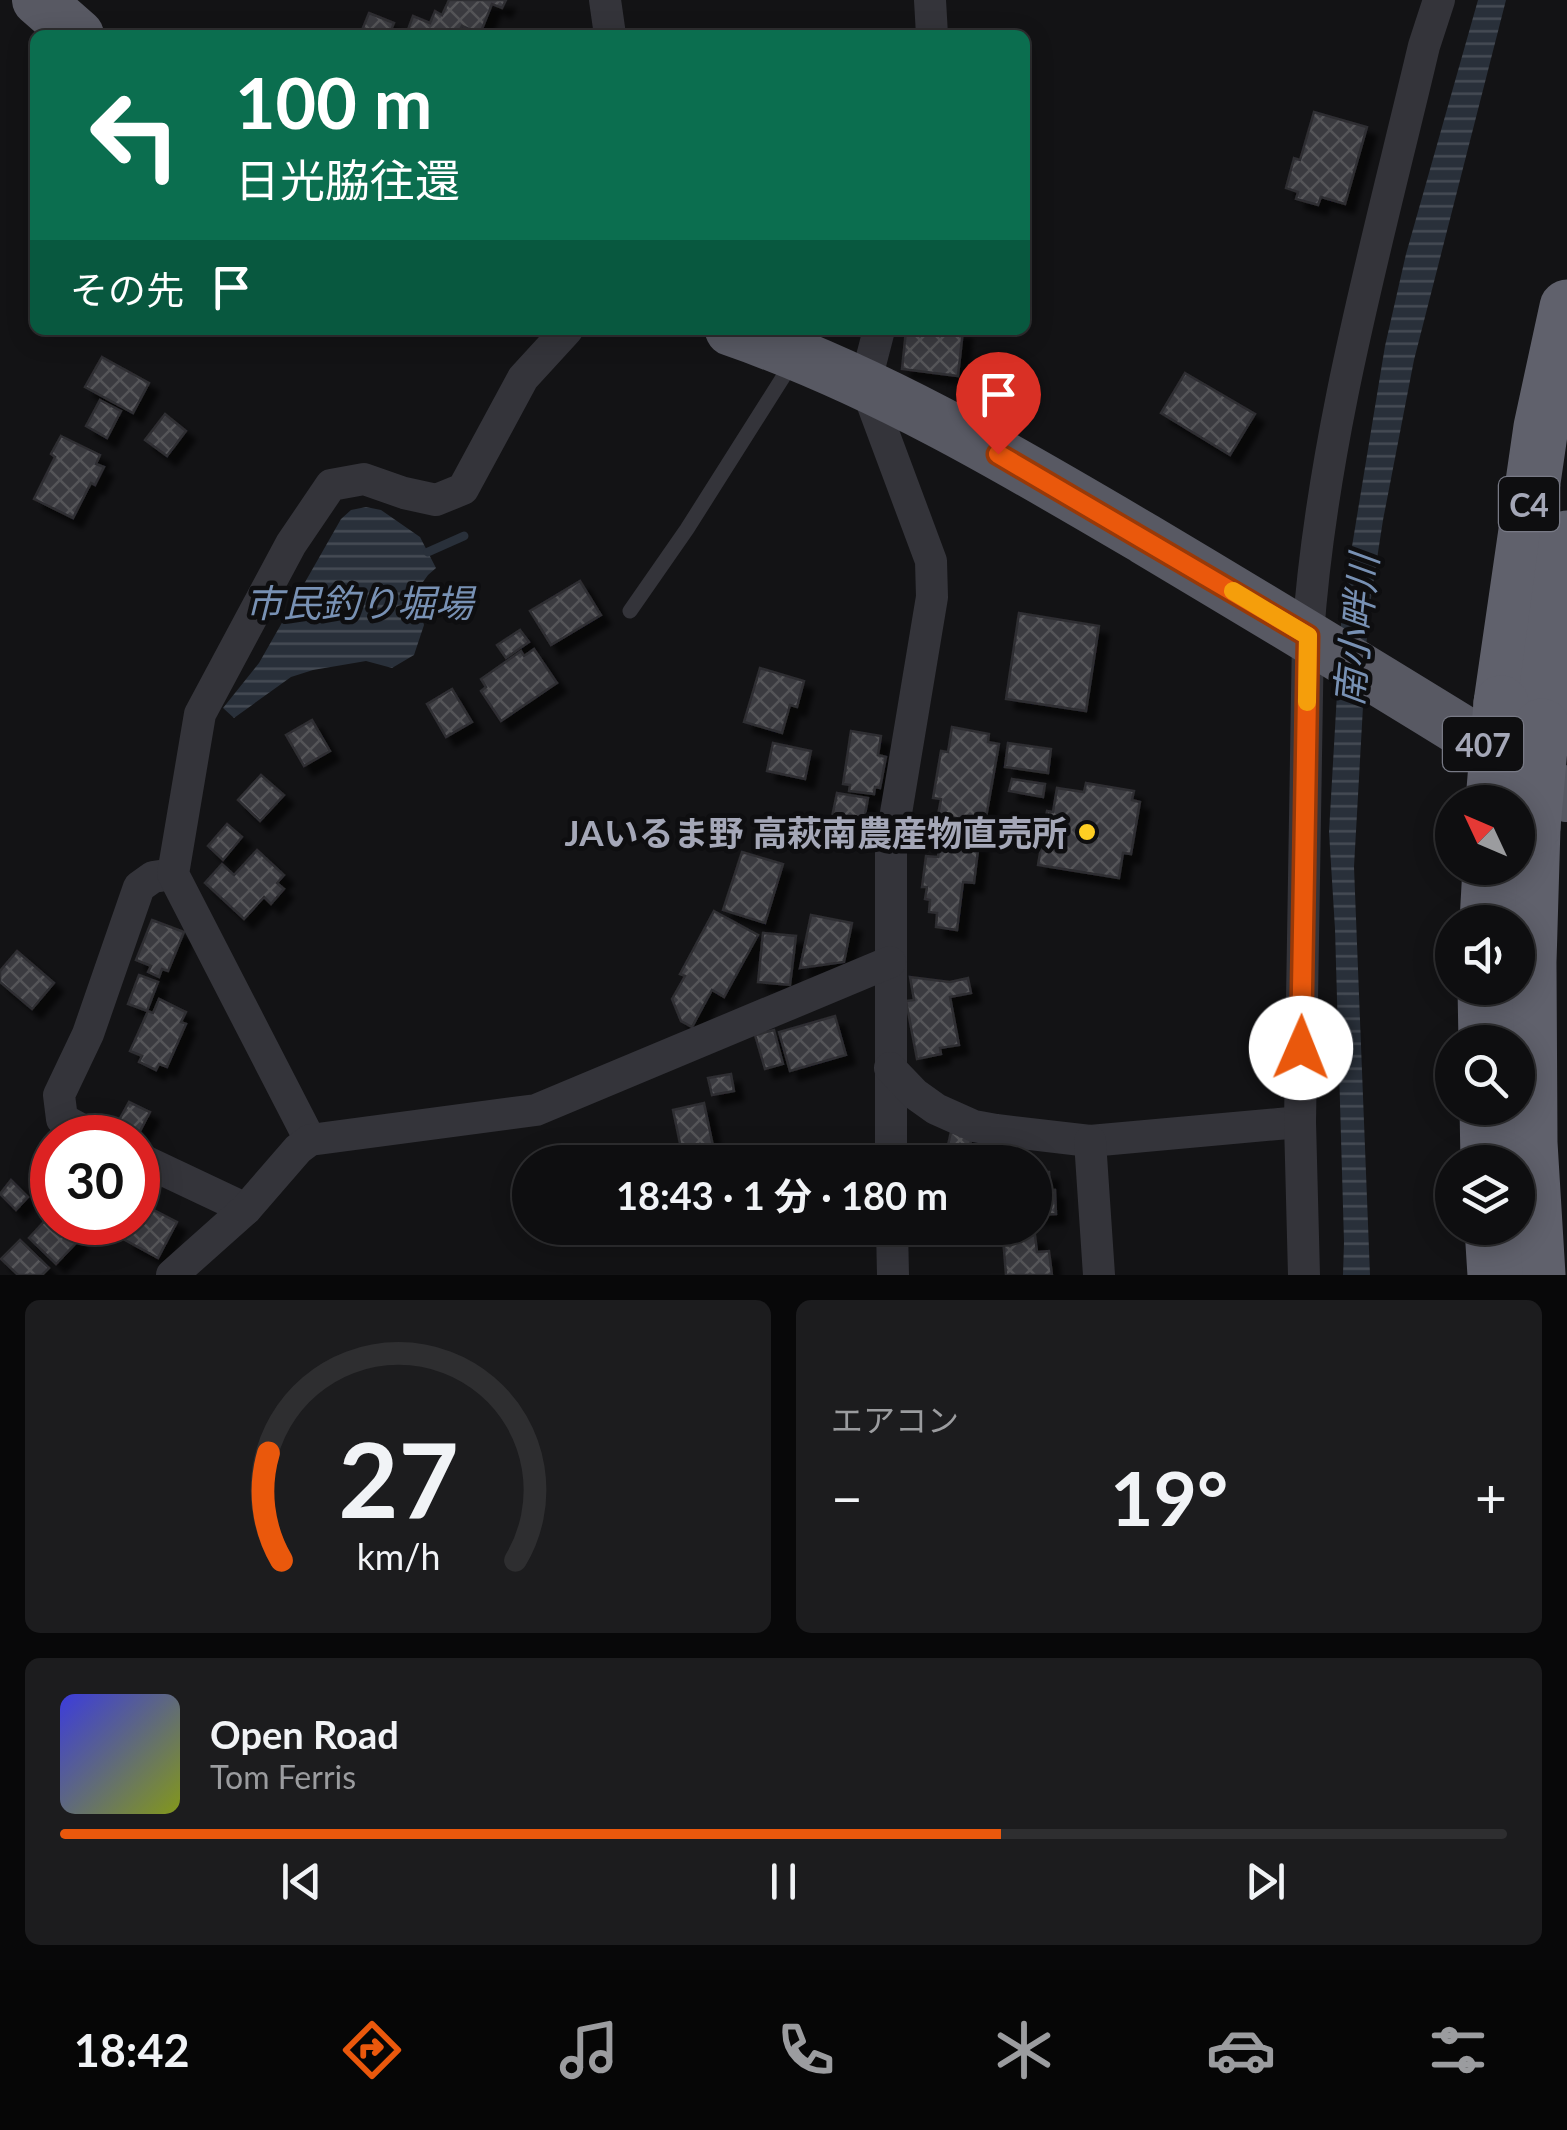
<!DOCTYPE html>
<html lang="ja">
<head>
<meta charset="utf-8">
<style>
	:root { --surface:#0e0e10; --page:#1c1c1e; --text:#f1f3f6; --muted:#9b9c9f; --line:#2e2e30; --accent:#ea580c }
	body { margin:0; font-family:Lato,"Noto Sans JP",sans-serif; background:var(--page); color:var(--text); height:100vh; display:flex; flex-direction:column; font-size:38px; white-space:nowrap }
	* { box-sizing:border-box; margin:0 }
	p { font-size:32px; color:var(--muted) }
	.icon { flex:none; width:55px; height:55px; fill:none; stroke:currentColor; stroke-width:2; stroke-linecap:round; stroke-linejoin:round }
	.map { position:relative; height:1275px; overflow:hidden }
	.panel { display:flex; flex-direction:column; gap:25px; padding:25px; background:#080809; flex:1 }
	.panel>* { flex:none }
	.guide { position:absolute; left:30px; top:30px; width:1000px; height:305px; border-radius:15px; box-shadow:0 5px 25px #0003,0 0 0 2px var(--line); background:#0b6e4f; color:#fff; overflow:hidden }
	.needle { width:65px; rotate:314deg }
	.controls { position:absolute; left:1435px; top:785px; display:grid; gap:20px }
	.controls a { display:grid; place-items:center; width:100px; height:100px; border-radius:50%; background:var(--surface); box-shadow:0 5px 25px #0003,0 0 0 2px var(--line); font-size:50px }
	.speed { position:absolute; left:30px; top:1115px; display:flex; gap:20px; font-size:50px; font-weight:700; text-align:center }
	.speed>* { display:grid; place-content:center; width:130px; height:130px; border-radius:50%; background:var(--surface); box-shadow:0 5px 25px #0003,0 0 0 2px var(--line); line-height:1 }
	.speed .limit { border:15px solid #d22; background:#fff; color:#111 }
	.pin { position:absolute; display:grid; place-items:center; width:85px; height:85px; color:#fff; margin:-102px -42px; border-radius:50% 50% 50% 0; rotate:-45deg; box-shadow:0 0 10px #0007 }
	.pin .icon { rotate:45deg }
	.me { position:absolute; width:110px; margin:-55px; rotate:1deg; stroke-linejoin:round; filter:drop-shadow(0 0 8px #0008) }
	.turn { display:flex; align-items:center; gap:35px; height:210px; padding:0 40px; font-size:45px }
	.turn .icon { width:130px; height:130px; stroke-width:2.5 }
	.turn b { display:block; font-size:70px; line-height:85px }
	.then { display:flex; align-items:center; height:95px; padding:0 40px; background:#0003; gap:20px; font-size:38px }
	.big { font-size:75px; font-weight:700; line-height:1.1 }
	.panel .card { flex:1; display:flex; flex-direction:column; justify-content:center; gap:15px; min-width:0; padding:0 35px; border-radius:15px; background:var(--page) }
	.panel .dial { align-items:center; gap:0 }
	.dial svg { height:260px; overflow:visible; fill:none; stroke:var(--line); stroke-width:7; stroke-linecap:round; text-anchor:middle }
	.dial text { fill:var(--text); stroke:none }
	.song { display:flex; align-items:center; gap:30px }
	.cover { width:120px; height:120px; border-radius:15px; background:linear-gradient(135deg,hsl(240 70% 55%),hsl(70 70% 35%)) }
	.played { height:10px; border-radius:5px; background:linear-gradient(90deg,var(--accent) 65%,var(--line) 65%) }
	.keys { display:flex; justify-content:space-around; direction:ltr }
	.heat { display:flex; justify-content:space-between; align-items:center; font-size:55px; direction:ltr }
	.panel .tiles { flex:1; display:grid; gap:25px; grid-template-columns:1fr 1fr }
	.card:last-child { grid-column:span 2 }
	.trip { position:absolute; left:512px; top:1145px; width:540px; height:100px; border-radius:50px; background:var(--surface); box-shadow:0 5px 25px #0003,0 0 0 2px var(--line); font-weight:700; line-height:100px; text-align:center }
	.tabs { display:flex; height:160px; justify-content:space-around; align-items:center; background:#060606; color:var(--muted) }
	.tabs .icon { width:70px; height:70px }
	.tabs .on { color:var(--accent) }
	.tabs b { font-size:45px; color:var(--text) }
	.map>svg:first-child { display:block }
	.water { fill:url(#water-rules) }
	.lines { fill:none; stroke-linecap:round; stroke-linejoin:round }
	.stream { stroke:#29303a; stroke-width:9 }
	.building { fill:url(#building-cross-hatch); stroke:#2e2d31; stroke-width:2.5; filter:url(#shadow) }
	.service { stroke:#34343a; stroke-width:15 }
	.minor { stroke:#34343a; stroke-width:32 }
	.trunk { stroke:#585963; stroke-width:52 }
	.motorway { stroke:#60616c; stroke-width:55 }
	.motorway-bridge { stroke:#60616c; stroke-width:55 }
	.route-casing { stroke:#983908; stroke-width:25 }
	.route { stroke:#ea580c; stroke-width:18 }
	.slow { stroke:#f59e0b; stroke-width:18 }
	.poi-dot { fill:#fece23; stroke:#0e0e10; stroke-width:4 }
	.labels { text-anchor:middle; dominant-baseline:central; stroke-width:9; stroke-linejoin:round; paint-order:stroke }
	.shield { fill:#0e0e10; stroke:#777985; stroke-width:2.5 }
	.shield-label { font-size:32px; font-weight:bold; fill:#a4a7b7 }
	.poi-label { font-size:35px; font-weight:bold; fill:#a4a7b7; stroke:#0e0e10; text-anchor:end }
	.water-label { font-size:38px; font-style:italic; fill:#7891b4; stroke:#0e0e10 }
</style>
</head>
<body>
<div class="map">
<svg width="1567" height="1275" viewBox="0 0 1567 1275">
	<defs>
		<pattern id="water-rules" width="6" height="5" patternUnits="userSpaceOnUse" patternTransform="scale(2.5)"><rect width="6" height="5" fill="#29303a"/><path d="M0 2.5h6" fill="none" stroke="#454b54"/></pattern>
		<pattern id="building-cross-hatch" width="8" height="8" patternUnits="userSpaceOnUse" patternTransform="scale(2.5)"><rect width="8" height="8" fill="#3b3b40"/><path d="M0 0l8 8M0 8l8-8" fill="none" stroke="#545459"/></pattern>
		<filter id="shadow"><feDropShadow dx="9" dy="9" stdDeviation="2.5" flood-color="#0009"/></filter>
	</defs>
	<rect width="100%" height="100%" fill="#131315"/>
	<g class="water">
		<polygon points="1478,0 1506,0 1414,360 1383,520 1368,617 1354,867 1370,1275 1343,1275 1344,1242 1335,929 1329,832 1342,607 1385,346 1406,254"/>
		<polygon points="366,507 381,510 420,537 436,568 428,575 415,593 424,625 414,655 392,668 366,661 313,670 291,677 234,718 223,708 259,663 341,519 351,510"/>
	</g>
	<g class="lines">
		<polyline class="stream" points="428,552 464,536"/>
	</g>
	<g class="building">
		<polygon points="449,0 506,0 502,8 492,4 480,34 462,26 458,35 406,35 413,16 430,23 435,11 442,15"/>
		<polygon points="369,13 394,23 389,35 360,35"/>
		<polygon points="1314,112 1367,127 1345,204 1321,197 1318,205 1296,199 1298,192 1286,188 1294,158 1300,160"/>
		<polygon points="906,330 963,330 958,376 902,369"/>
		<polygon points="102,357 149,383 133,413 85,387"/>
		<polygon points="1185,373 1255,414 1230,455 1161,413"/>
		<polygon points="100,400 121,411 107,438 86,426"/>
		<polygon points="165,414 186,431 167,456 145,440"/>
		<polygon points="61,436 100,455 96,464 104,467 95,485 91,483 73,518 34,499 55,457 51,454"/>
		<polygon points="580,581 601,615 551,645 530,611"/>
		<polygon points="1019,613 1099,626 1086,711 1006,699"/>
		<polygon points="520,630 529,642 506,658 497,645"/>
		<polygon points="534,649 557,683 501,721 481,691 486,687 481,679 521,651 524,656"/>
		<polygon points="760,668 804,681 797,707 790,705 782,733 744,722"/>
		<polygon points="452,689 472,722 446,737 427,704"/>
		<polygon points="312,720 330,751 304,766 286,735"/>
		<polygon points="952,727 989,734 988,742 999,744 985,823 938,815 941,799 933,798 941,751 948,752"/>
		<polygon points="851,731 881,736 878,755 886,757 880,788 875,787 874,794 849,791 850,785 843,784"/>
		<polygon points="773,743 811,751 805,779 767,771"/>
		<polygon points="1008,743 1051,749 1048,773 1005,767"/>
		<polygon points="261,775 284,795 260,821 238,800"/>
		<polygon points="1012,779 1045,784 1043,797 1009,791"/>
		<polygon points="1086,783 1134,791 1132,800 1140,802 1131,854 1123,853 1119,878 1038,865 1047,811 1053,812 1057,788 1084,792"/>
		<polygon points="837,793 868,798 861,837 836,832 837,822 831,822"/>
		<polygon points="227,824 242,837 223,860 208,846"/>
		<polygon points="940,837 979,842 974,883 963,882 957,930 936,927 937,913 929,912 930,900 925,899 927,887 922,887 926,856 938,857"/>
		<polygon points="257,850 284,875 277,883 284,889 271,904 264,897 244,919 205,883 222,864 234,875"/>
		<polygon points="742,852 783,864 765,923 723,910"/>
		<polygon points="714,911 758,935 724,997 712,990 692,1027 681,1021 672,999 685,976 680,974"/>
		<polygon points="811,915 852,923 844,962 800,968"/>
		<polygon points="152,920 184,932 168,971 162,969 159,977 148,972 151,966 136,960"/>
		<polygon points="763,933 796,936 790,985 758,982"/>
		<polygon points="17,951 54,983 32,1009 0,982 0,971"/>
		<polygon points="139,975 158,982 147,1011 128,1004"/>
		<polygon points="910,977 950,982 968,978 971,993 950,997 959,1045 940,1048 941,1054 917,1059 906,1001 914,1000"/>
		<polygon points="159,999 186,1012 181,1022 186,1024 167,1067 159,1064 156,1070 139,1062 142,1056 130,1051 148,1011 153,1013"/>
		<polygon points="835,1016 846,1055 790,1071 779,1032"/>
		<polygon points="774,1030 783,1064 765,1069 755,1035"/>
		<polygon points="731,1074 734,1091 712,1095 708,1078"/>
		<polygon points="129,1102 150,1112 139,1133 118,1122"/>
		<polygon points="704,1103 713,1146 682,1153 673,1110"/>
		<polygon points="951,1132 972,1137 966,1162 944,1162"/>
		<polygon points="1035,1172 1049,1172 1050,1190 1055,1190 1056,1214 1035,1215"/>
		<polygon points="11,1180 28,1197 16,1210 0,1194"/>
		<polygon points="150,1208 177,1222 158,1258 125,1240 135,1222 138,1222 138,1218 143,1221"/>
		<polygon points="52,1213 52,1222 78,1222 83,1227 75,1235 79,1240 56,1264 29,1238"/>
		<polygon points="1035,1235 1037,1252 1049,1251 1052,1275 1006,1275 1003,1238"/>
		<polygon points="20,1240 49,1268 42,1275 18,1275 1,1259"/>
	</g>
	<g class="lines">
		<polyline class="service" points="630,611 687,529 792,363"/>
		<g class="minor">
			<polyline points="605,0 610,35"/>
			<polyline points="930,0 932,35"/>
			<polyline points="879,330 865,384 931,561 932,597 891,843 891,1162"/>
			<polyline points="890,1068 915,1094 936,1109 974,1126 996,1130 1090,1141 1300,1122"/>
			<polyline points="97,1138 62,1119 59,1095 88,1034 139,887 153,877 173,874"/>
			<polyline points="310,1140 173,874 200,714 291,544 331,485 364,479 404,493 436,500 463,489 523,378 567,330"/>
			<polyline points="1090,1141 1099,1275"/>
			<polyline points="138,1158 246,1209"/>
			<polyline points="892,1228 893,1275"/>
			<polyline points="172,1275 246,1209 298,1149 310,1140 536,1110 890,962"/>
			<path d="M 1304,1275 L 1300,1122 L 1308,635 C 1322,436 1378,241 1424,46 L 1439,0"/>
		</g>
		<g class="trunk">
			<polyline points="38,0 78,35"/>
			<path d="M 731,330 C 878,381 1011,460 1145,539 C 1286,623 1427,709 1567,796"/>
		</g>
		<g class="motorway">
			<polyline points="1501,703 1541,427 1567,307"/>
			<polyline points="1542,726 1567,538"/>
			<polyline points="1533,827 1529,962 1530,1143 1538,1275"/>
			<polyline points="1487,922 1490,868"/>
			<polyline points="1485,988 1486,1042"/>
			<polyline points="1487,1108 1488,1162"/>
			<polyline points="1492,1228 1495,1275"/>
		</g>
		<g class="motorway-bridge">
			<polyline points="1493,802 1501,703"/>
			<polyline points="1533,827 1542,726"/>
		</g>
	</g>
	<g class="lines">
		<g class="route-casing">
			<polyline id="route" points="998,454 1308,636 1301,1048"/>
		</g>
		<use href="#route" class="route"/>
		<polyline class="slow" points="1233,591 1308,636 1307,702"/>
	</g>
	<circle class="poi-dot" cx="1087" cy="832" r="10"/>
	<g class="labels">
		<g class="shield">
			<rect x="1499" y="477" width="60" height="54" rx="8"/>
			<rect x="1443" y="717" width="80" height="54" rx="8"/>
		</g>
		<g class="shield-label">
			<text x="1529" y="504">C4</text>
			<text x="1483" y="744">407</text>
		</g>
		<g class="poi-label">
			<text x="1067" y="832">JAいるま野 高萩南農産物直売所</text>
		</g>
		<g class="water-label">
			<text x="359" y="602">市民釣り堀場</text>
			<text transform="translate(1355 630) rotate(-84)">南小畔川</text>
		</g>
	</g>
</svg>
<div class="controls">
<a><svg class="needle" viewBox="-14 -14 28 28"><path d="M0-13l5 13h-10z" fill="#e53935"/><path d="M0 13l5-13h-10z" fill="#9b9c9f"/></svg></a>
<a><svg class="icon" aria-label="sound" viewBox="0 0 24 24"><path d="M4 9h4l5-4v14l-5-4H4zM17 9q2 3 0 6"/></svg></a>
<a><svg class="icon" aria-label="search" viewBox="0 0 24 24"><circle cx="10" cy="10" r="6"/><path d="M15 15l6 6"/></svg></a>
<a><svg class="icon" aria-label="layers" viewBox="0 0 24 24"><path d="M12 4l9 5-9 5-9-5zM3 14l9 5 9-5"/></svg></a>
</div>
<div class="speed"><div class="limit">30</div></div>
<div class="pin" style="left:998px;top:454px;background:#d93025"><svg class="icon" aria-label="arrive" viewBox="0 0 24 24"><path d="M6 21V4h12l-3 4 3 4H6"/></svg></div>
<svg class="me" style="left:1301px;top:1048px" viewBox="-20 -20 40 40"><circle r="19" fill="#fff"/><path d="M0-13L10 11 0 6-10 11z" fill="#ea580c"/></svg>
<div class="trip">18:43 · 1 分 · 180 m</div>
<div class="guide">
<div class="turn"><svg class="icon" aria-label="left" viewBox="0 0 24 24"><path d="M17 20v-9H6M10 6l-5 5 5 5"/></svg><div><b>100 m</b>日光脇往還</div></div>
<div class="then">その先<svg class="icon" aria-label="arrive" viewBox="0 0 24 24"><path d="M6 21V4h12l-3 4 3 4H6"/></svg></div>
</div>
</div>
<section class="panel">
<div class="tiles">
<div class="card dial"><svg viewBox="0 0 100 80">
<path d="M14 69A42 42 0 1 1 86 69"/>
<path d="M14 69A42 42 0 0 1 10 36" stroke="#ea580c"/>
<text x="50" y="56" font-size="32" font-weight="700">27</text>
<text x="50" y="72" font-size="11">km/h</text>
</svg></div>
<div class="card"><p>エアコン</p>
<div class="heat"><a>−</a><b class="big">19°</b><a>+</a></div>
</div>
<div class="card">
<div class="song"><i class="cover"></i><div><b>Open Road</b><p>Tom Ferris</p></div></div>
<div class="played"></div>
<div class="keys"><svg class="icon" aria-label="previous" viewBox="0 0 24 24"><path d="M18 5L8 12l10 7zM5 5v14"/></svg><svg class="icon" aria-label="pause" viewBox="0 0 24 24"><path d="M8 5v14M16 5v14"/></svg><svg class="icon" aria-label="next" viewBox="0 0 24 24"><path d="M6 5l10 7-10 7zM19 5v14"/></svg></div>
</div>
</div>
</section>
<nav class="tabs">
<b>18:42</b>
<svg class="icon on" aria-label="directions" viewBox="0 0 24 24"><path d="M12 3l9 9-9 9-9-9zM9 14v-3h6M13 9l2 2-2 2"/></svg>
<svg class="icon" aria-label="music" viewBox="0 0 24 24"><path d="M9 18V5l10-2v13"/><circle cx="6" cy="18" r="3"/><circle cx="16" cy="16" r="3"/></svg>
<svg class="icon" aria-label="phone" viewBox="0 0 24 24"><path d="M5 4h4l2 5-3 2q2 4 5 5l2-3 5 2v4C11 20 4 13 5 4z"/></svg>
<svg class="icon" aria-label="climate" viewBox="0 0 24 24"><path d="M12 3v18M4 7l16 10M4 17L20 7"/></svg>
<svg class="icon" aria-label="car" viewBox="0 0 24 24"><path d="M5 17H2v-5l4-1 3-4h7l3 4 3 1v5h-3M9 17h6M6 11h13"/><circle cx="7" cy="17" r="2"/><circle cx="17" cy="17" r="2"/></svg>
<svg class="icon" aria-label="filters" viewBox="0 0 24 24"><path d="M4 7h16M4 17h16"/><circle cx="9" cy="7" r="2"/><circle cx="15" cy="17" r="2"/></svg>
</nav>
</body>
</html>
